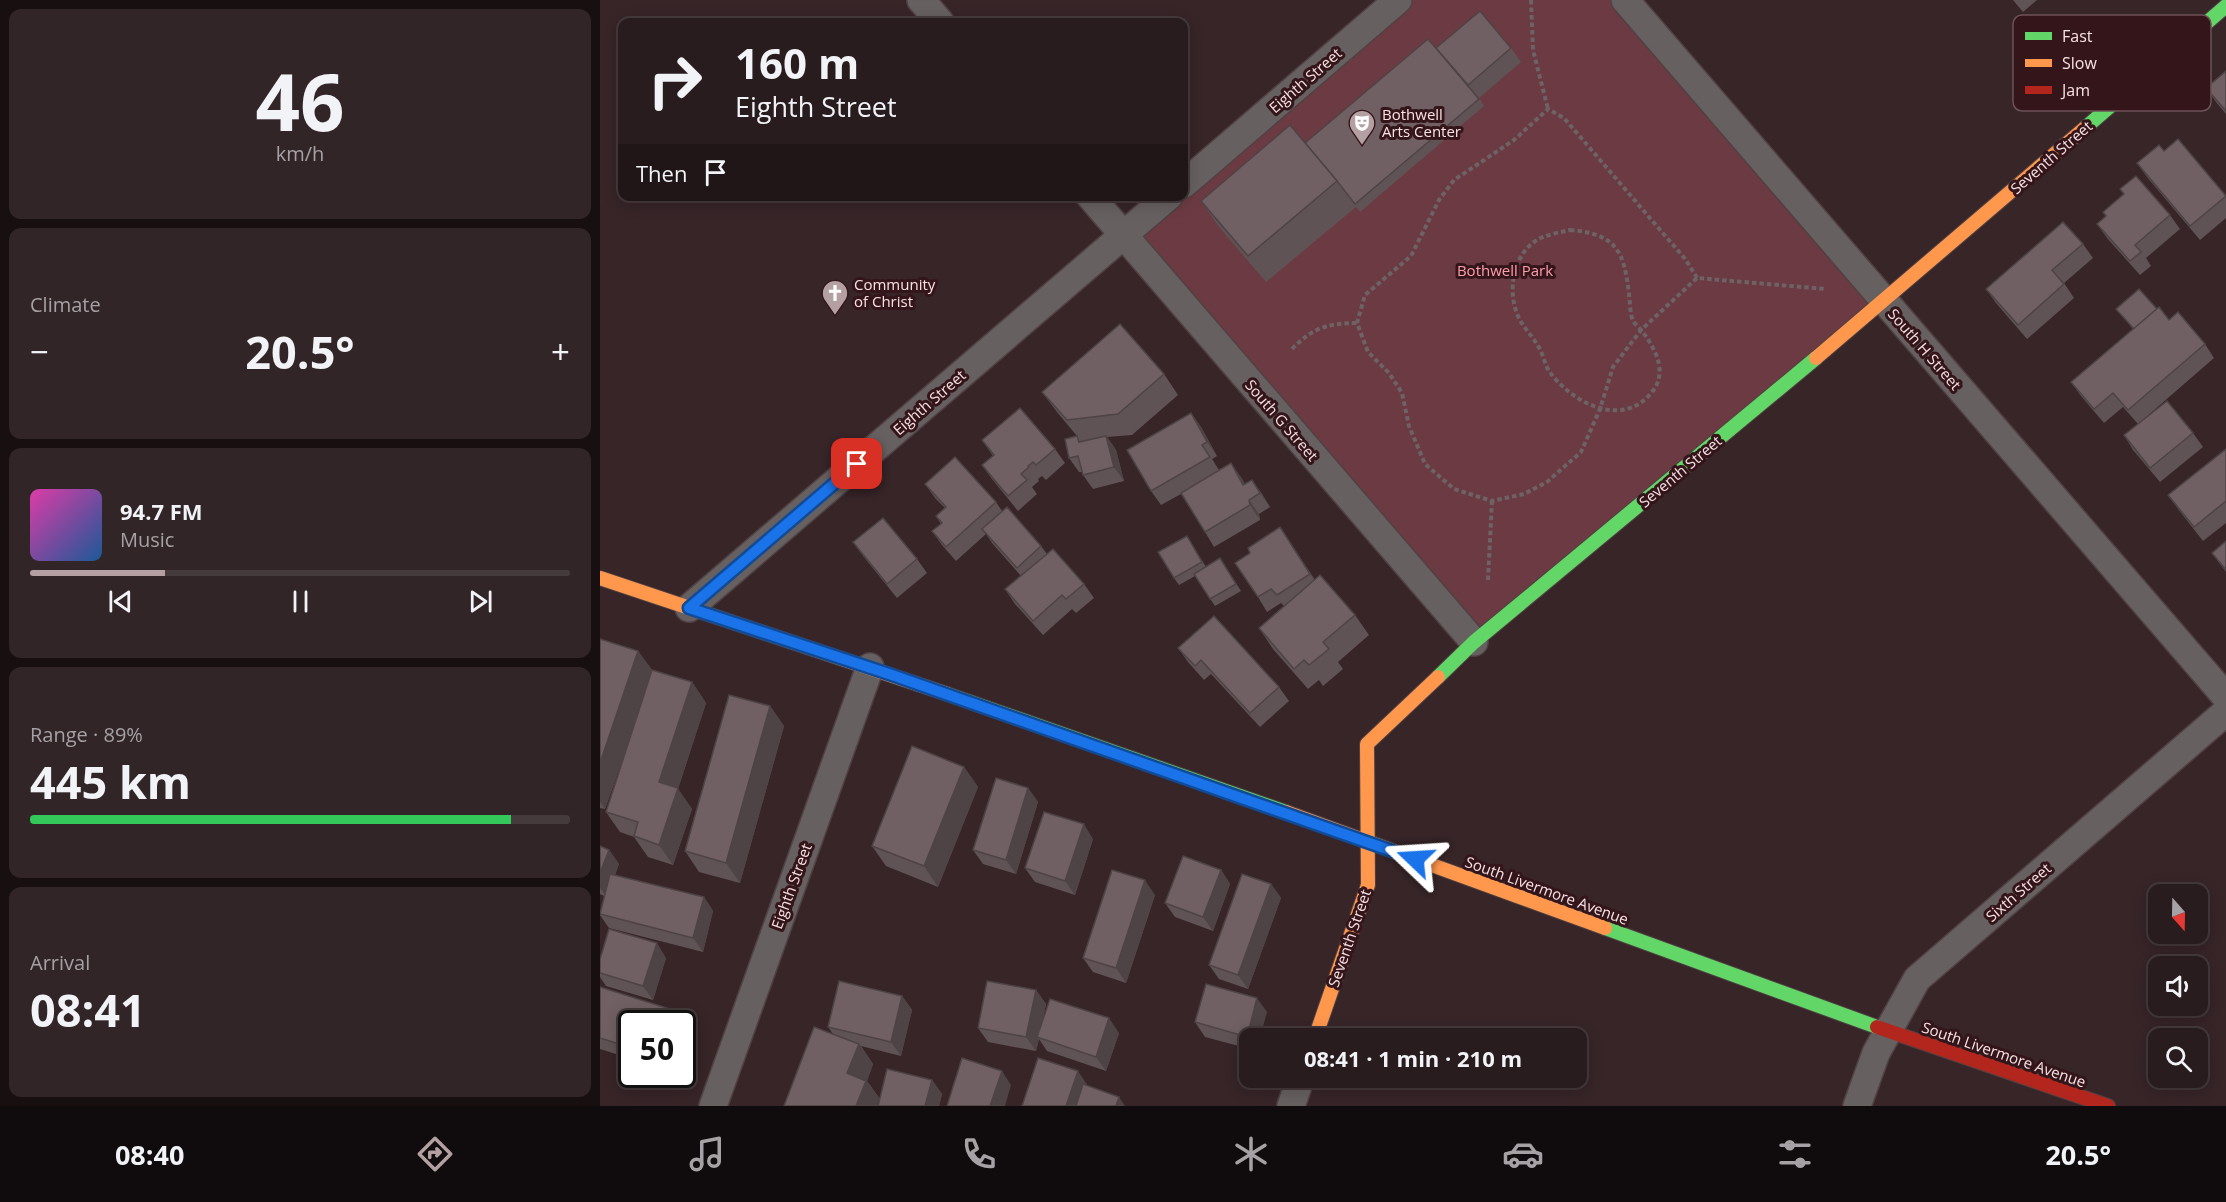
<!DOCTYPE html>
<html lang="en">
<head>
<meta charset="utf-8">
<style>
	:root { --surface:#291c1e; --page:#312527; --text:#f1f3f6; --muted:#a5a1a4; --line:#453a3c; --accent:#b4a0a3 }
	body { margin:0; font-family:"Open Sans",sans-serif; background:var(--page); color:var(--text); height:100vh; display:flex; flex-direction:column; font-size:22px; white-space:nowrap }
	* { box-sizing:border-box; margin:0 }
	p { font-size:20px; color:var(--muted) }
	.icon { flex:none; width:33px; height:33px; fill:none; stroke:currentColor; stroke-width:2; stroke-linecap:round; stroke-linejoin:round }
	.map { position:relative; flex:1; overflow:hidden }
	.drawer { display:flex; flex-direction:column; gap:9px; padding:9px; background:#170f10; width:600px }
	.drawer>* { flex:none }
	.top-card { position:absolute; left:18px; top:18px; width:570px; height:183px; border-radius:12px; box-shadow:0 3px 15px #0003,0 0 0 2px var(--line); background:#291c1e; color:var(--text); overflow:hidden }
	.needle { width:39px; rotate:160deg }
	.fabs { position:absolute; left:1548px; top:884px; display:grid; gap:12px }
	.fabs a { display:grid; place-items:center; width:60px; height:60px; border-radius:12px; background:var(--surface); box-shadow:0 3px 15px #0003,0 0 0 2px var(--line); font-size:30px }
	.speed { position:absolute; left:18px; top:1010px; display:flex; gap:12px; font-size:30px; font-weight:700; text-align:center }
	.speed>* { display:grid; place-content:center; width:78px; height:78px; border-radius:50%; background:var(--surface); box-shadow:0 3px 15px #0003,0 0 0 2px var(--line); line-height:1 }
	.speed .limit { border:3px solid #111; border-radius:9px; background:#fff; color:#111 }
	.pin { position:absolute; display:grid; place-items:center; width:51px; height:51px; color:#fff; margin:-26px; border-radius:12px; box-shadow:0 3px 9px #0006 }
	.me { position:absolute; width:66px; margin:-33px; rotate:290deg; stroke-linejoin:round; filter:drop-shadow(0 0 4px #0008) }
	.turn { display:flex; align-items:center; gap:21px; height:126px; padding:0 18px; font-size:27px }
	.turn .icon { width:78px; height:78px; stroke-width:2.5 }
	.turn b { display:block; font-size:42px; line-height:51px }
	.then { display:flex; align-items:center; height:57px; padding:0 18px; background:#0003; gap:12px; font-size:22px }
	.big { font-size:45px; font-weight:700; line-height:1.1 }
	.drawer .card { flex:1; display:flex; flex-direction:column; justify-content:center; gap:9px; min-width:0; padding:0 21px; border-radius:12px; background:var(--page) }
	.drawer .dial { align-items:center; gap:0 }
	.dial b { font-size:78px; line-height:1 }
	.song { display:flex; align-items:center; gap:18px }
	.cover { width:72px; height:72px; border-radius:9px; background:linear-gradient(135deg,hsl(320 70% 55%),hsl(210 70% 35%)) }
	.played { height:6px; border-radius:3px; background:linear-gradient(90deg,var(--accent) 25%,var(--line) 25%) }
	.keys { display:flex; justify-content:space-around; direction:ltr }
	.heat { display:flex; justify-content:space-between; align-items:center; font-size:33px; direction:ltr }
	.charge { height:9px; border-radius:4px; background:linear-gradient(90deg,#34c759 89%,var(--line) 0) }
	.trip { position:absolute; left:639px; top:1028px; width:348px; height:60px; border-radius:12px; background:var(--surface); box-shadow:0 3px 15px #0003,0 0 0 2px var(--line); font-weight:700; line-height:60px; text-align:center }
	.dock { display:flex; height:96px; justify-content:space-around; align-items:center; background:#100b0c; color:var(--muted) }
	.dock .icon { width:42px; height:42px }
	.dock .selected { color:var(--accent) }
	.dock b { font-size:27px; color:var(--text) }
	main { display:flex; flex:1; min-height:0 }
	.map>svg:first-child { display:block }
	.park { fill:#6c3a43 }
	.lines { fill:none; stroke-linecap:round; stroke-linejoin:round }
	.street-casing { stroke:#504143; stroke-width:30 }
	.fast-casing { stroke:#504143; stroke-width:16 }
	.slow-casing { stroke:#504143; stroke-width:16 }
	.jam-casing { stroke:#504143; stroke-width:16 }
	.path { stroke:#6d6264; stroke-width:4; stroke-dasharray:4.5 3; stroke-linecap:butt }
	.street { stroke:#676061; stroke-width:27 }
	.fast { stroke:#63d668; stroke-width:14 }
	.slow { stroke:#ff974d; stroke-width:14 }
	.jam { stroke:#b3261e; stroke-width:14 }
	.wall { fill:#605355 }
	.shaded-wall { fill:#4e4345 }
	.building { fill:#706063; stroke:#4e4345; stroke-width:1.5 }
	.route-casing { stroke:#114b97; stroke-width:15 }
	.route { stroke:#1a73e8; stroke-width:10 }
	.labels { text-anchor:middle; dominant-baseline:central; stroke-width:6; stroke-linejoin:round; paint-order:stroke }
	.street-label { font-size:15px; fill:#f8e2e5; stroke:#33151a }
	.poi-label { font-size:15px; fill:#f8e2e5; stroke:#33151a; text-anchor:start }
	.park-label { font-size:15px; fill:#fe9fae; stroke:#33151a }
	.key { fill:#33151a; stroke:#6e5257; stroke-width:1.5 }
	.key-label { font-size:16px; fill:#f8e2e5 }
</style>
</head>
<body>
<main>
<section class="drawer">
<div class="card dial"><b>46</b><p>km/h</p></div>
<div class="card"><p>Climate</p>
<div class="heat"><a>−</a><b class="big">20.5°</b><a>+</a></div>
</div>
<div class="card">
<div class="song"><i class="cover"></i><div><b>94.7 FM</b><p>Music</p></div></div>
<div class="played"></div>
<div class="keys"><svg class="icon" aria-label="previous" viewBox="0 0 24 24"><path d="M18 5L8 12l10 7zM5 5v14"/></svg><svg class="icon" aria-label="pause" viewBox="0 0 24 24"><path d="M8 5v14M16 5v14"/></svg><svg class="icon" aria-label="next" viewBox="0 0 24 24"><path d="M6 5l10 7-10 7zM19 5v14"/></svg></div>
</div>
<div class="card"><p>Range · 89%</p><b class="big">445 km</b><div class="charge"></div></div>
<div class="card"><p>Arrival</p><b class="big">08:41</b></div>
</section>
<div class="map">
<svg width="1626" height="1106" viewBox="0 0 1626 1106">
	<rect width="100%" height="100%" fill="#372528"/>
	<polygon class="park" points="798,0 1025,0 1284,301 874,642 524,236"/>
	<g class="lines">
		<g class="street-casing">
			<g id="street">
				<polyline points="321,0 340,22"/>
				<polyline points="1025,0 1626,697"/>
				<polyline points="584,184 798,0"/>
				<polyline points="490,196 874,642"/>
				<polyline points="89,608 569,196"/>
				<polyline points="113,1106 270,667"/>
				<polyline points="691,1106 701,1077"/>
				<polyline points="1257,1106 1276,1053 1317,979 1626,712"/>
			</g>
		</g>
		<g class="fast-casing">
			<g id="fast">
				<polyline points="1485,128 1626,6"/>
				<polyline points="838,677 874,642 1216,358"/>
				<polyline points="347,694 686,812"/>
				<polyline points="1005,928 1277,1027"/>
			</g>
		</g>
		<g class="slow-casing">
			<g id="slow">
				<polyline points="1216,358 1485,128"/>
				<polyline points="0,578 347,694"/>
				<polyline points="686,812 1005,928"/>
				<polyline points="715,1038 768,885 767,744 838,677"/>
			</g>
		</g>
		<g class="jam-casing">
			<polyline id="jam" points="1277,1027 1508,1106"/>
		</g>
		<g class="path">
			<polyline points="931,0 933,50 948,109"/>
			<path d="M 970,230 C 1016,234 1024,250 1029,294 C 1030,302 1030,314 1033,321 C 1035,324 1039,328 1042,331 C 1056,350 1068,372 1052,392 C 1022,430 971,402 949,371 C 944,363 943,353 938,346 C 933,337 925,329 920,320 C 905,293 913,249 943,237 C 951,234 961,232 970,230 Z"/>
			<polyline points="1097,278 1086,260 964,118 948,109 914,140 854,180 839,200 811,256 765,295 757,323 768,352 789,373 802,393 809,426 825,464 854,489 892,501 924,494 947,482 981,452 1000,409 1013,367 1041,330 1097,278 1226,289"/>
			<path d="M 692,349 C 712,328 728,323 757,323"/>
			<polyline points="888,580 892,501"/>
		</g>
		<use href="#street" class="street"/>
		<use href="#fast" class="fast"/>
		<use href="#slow" class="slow"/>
		<use href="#jam" class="jam"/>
	</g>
	<g class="wall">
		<polygon points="1413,0 1437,0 1423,12"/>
		<polygon points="911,48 921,62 879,98 884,106 760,212 756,207 666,282 619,227 601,201 705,143 839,52"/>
		<polygon points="1626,71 1626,114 1616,102 1606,88"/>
		<polygon points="1578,139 1626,197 1626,218 1600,240 1547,177 1537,163 1564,151"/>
		<polygon points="1503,212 1570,215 1580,229 1546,258 1551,266 1540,275 1507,238 1497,224 1506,217"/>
		<polygon points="1483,244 1493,258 1464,283 1474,298 1427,339 1396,303 1386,289"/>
		<polygon points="1516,309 1557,309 1569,320 1605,344 1614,358 1538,424 1523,407 1504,423 1481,396 1471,382 1533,329"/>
		<polygon points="564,374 578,395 532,435 507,437 516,450 524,481 493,489 483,475 482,472 479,472 469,458 477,436 457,412 442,392"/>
		<polygon points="591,413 601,427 617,456 612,459 619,470 641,477 645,484 652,480 662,494 670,507 659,514 660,520 614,547 605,532 581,494 561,505 551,491"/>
		<polygon points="1593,433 1603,447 1560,482 1533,450 1524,435"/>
		<polygon points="382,440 455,449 465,463 446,480 442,476 438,479 439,481 432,487 437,494 418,511 392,479 382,465 393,456"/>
		<polygon points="1626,449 1626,523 1603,541 1578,509 1568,495"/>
		<polygon points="325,484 396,502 402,511 441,546 447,554 484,584 494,598 476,613 472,609 443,635 415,604 405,589 421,576 392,543 386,534 356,561 342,545 332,531 341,524 336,516 345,508 335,498"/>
		<polygon points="680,527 715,580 755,615 769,635 738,662 743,669 723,686 719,680 708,689 673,649 659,628 684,606 681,603 667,612 658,597 650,553"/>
		<polygon points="587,536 606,567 620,558 641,591 615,606 595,576 579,585 574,578"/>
		<polygon points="1626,541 1626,572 1612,553"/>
		<polygon points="253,542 317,559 327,573 297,598 263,556"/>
		<polygon points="0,639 38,651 52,670 92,682 106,703 78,789 92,809 73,865 48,857 34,837 20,832 6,812 24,755 5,809 0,808"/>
		<polygon points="578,648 679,687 689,701 660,727 611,674 604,680 588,662"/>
		<polygon points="170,706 184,726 140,883 99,872 85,851"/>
		<polygon points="364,767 378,787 338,887 286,866 272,846"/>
		<polygon points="428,788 438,802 416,874 383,864 373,850"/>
		<polygon points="493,839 475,895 435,882 425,868"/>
		<polygon points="0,846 9,850 19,864 15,875 104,897 113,911 103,952 9,928 0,915 4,896 0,894"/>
		<polygon points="621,870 630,884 613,931 575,917 565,903"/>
		<polygon points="671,884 681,898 648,989 619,979 609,965"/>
		<polygon points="555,895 526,983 493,972 483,958"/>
		<polygon points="66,958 53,1000 6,986 0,977 0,959"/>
		<polygon points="0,987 70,1009 80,1023 32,1023 32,1059 0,1049"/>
		<polygon points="436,990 446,1004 442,1023 519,1033 506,1071 447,1051 439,1039 436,1051 388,1042 378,1028"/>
		<polygon points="302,996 312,1010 301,1056 261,1046 273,1064 267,1081 280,1099 332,1080 342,1094 339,1106 184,1106 233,1034 228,1027"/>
		<polygon points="667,1012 650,1038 650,1049 605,1037 595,1022"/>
	</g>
	<g class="shaded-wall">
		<polygon points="591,413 601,427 617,456 607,442"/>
		<polygon points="506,436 516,450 524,481 514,467"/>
		<polygon points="631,463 641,477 653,499 643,485"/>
		<polygon points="652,480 662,494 670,507 660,493"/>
		<polygon points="649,500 659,514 660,520 650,505"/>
		<polygon points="680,527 690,542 720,588 710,574"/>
		<polygon points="38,651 53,672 5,809 0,802 0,763"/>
		<polygon points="92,682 106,703 78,789 92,809 73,865 59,845 59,782"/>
		<polygon points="170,706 184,726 140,883 126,863"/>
		<polygon points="364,767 378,787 338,887 324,866"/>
		<polygon points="428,788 438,802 416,874 406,860"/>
		<polygon points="484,824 493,839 475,895 465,881"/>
		<polygon points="9,850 19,864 6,896 0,888 0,873"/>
		<polygon points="621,870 630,884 613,931 603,917"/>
		<polygon points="545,880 555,895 526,983 516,968"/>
		<polygon points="671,884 681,898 648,989 638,975"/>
		<polygon points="104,897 113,911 103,952 93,938"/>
		<polygon points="57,943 66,958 53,1000 43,986"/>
		<polygon points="436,990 446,1004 439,1038 437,1037 439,1039 436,1051 426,1037"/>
		<polygon points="302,996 312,1010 301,1056 291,1042"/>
		<polygon points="657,998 667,1012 660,1038 650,1038 650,1040 647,1037"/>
		<polygon points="70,1009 80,1023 66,1023"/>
		<polygon points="509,1018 519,1033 506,1071 496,1057"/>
		<polygon points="259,1044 273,1064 267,1081 281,1101 279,1106 256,1106 247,1073"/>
		<polygon points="402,1071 411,1085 405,1106 390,1106"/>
		<polygon points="478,1071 492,1092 487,1106 466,1106"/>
		<polygon points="332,1080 342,1094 339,1106 325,1106"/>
		<polygon points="519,1097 525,1106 516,1106"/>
	</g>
	<g class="building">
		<polygon points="880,11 911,48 868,85 836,48"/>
		<polygon points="828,39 879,99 755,204 737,181 705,143"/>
		<polygon points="1626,71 1626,111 1606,88"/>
		<polygon points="690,125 737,181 648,256 601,201"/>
		<polygon points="1578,139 1626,196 1590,226 1537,163 1559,145 1564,151"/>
		<polygon points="1536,176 1570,215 1535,245 1541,252 1530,261 1497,224 1506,216 1503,212 1524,194 1520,189"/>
		<polygon points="1463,222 1483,244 1452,270 1464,284 1418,325 1386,289"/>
		<polygon points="1539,289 1557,309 1534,329 1516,309"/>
		<polygon points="1559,307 1569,320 1578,312 1605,344 1528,410 1513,393 1494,409 1471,382"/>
		<polygon points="520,324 564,374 518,414 467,420 442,392"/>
		<polygon points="1567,401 1593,433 1550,468 1524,435"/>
		<polygon points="420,408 455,449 436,465 433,462 428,466 429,467 421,474 427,480 408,496 382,465 394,455 382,440"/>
		<polygon points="591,413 607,442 602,445 610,457 551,491 527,450"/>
		<polygon points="477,436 479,442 506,436 514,467 483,475 478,456 469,458 465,439"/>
		<polygon points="1626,449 1626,501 1594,527 1568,495"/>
		<polygon points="355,457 396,502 346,547 332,531 342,523 336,516 346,507 325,484"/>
		<polygon points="631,463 643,485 652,480 660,493 649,500 650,505 605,532 581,493"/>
		<polygon points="407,507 441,546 417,568 382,529"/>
		<polygon points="283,518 317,559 287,584 253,542"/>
		<polygon points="680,527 710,574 677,595 671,589 658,597 635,563 650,553 648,548"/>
		<polygon points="587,536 602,562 574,578 558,552"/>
		<polygon points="1626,541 1626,570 1612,553"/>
		<polygon points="453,549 484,584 466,599 462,595 433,621 405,589"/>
		<polygon points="620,558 636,584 610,599 594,574"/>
		<polygon points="720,575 755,615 723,642 729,649 709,665 704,660 694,669 659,628"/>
		<polygon points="614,616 679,687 650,713 601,660 595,666 578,648"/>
		<polygon points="0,639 38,651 0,763"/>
		<polygon points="52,670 92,682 59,782 78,788 59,845 34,836 38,822 6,812"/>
		<polygon points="129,695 170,706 126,863 85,851"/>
		<polygon points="312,746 364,767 324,866 272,846"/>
		<polygon points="396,778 428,788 406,860 373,850"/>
		<polygon points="444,812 484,824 465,881 425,868"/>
		<polygon points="0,846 9,850 0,873"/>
		<polygon points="583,856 621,870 603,917 565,903"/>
		<polygon points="512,870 545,880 516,968 483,958"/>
		<polygon points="10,874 104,897 93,938 0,914"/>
		<polygon points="642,874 671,884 638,975 609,965"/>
		<polygon points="9,929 57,943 43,986 0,973 0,959"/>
		<polygon points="239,981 302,996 291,1042 228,1027"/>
		<polygon points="387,981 436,990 426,1037 378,1028"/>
		<polygon points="606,984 657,998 647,1037 595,1022"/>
		<polygon points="0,987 70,1009 66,1023 32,1023 32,1048 0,1038"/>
		<polygon points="450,999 509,1018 496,1057 437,1037"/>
		<polygon points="214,1027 259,1044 247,1073 266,1081 256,1106 184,1106"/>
		<polygon points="362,1058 402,1071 390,1106 347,1106"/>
		<polygon points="438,1058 478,1071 466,1106 422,1106"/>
		<polygon points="287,1069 332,1080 325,1106 278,1106"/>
		<polygon points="483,1084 519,1097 516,1106 476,1106"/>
	</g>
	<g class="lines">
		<g class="route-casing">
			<polyline id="route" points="257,464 89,608 292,675 815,859"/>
		</g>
		<use href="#route" class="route"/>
	</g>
	<defs>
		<g id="theatre-pin" transform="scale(1.35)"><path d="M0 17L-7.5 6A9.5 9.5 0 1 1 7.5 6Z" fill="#b4a0a3" stroke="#33151a"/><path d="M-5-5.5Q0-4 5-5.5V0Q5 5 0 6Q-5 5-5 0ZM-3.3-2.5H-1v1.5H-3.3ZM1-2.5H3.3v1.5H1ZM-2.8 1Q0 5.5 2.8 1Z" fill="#fff"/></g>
		<g id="church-pin" transform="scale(1.35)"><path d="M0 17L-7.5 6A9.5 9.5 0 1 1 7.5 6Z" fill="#b4a0a3" stroke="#33151a"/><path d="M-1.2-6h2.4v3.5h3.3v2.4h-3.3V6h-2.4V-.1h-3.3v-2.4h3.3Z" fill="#fff"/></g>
	</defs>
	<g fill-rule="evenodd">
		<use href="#theatre-pin" x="762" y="123"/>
		<use href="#church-pin" x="235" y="293"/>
	</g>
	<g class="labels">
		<g class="street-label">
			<text transform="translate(705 80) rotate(-41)">Eighth Street</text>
			<text transform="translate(1451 157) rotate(-41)">Seventh Street</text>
			<text transform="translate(1325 349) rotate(49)">South H Street</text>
			<text transform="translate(329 402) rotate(-41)">Eighth Street</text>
			<text transform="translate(682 420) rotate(49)">South G Street</text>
			<text transform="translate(1080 471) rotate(-40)">Seventh Street</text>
			<text transform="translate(191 886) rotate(-70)">Eighth Street</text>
			<text transform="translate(947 890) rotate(20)">South Livermore Avenue</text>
			<text transform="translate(1418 892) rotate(-41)">Sixth Street</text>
			<text transform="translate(749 938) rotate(-71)">Seventh Street</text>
			<text transform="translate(1404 1054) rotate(19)">South Livermore Avenue</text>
		</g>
		<g class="poi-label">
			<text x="782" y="114">Bothwell<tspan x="782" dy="17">Arts Center</tspan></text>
			<text x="254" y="284">Community<tspan x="254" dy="17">of Christ</tspan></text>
		</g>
		<g class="park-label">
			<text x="905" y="270">Bothwell Park</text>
		</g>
	</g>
	<rect x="1413" y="15" width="198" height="96" rx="9" class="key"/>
	<rect x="1425" y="32" width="27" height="8" fill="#63d668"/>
	<rect x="1425" y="59" width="27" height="8" fill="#ff974d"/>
	<rect x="1425" y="86" width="27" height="8" fill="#b3261e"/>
	<g class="key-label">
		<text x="1462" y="42">Fast</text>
		<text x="1462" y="69">Slow</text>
		<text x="1462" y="96">Jam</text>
	</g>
</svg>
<div class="fabs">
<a><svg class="needle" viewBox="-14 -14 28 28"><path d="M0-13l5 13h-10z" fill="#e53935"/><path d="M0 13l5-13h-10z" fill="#a5a1a4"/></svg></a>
<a><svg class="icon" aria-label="sound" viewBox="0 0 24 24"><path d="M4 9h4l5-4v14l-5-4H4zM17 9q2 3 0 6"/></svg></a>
<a><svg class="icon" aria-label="search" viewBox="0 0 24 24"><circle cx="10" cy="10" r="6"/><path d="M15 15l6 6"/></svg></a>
</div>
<div class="speed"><div class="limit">50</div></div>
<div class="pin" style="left:257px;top:464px;background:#d93025"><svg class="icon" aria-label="arrive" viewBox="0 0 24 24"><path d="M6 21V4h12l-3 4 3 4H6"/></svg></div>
<svg class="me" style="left:815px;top:859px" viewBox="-20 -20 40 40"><path d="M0-17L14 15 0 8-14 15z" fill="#1a73e8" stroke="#fff" stroke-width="4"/></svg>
<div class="trip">08:41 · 1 min · 210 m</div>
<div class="top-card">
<div class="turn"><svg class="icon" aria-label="right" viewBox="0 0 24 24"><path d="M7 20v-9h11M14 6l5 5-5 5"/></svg><div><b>160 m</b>Eighth Street</div></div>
<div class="then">Then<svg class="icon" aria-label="arrive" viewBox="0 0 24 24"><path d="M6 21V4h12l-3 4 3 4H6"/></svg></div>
</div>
</div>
</main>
<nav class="dock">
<b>08:40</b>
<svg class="icon selected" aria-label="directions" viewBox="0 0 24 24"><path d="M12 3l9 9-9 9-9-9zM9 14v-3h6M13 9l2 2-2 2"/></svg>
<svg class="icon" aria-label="music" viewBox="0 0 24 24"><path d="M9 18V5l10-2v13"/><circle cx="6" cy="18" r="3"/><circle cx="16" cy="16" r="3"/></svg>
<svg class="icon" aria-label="phone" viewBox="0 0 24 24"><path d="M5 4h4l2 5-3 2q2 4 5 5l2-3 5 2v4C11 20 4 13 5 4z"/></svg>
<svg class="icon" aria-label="climate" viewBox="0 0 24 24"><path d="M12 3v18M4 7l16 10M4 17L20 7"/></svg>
<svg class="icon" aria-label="car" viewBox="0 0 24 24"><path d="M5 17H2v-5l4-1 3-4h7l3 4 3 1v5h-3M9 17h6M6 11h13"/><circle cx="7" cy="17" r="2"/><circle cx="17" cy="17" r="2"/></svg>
<svg class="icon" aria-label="filters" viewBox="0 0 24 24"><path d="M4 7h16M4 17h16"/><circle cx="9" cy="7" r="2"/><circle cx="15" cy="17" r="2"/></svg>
<b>20.5°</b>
</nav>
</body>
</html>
